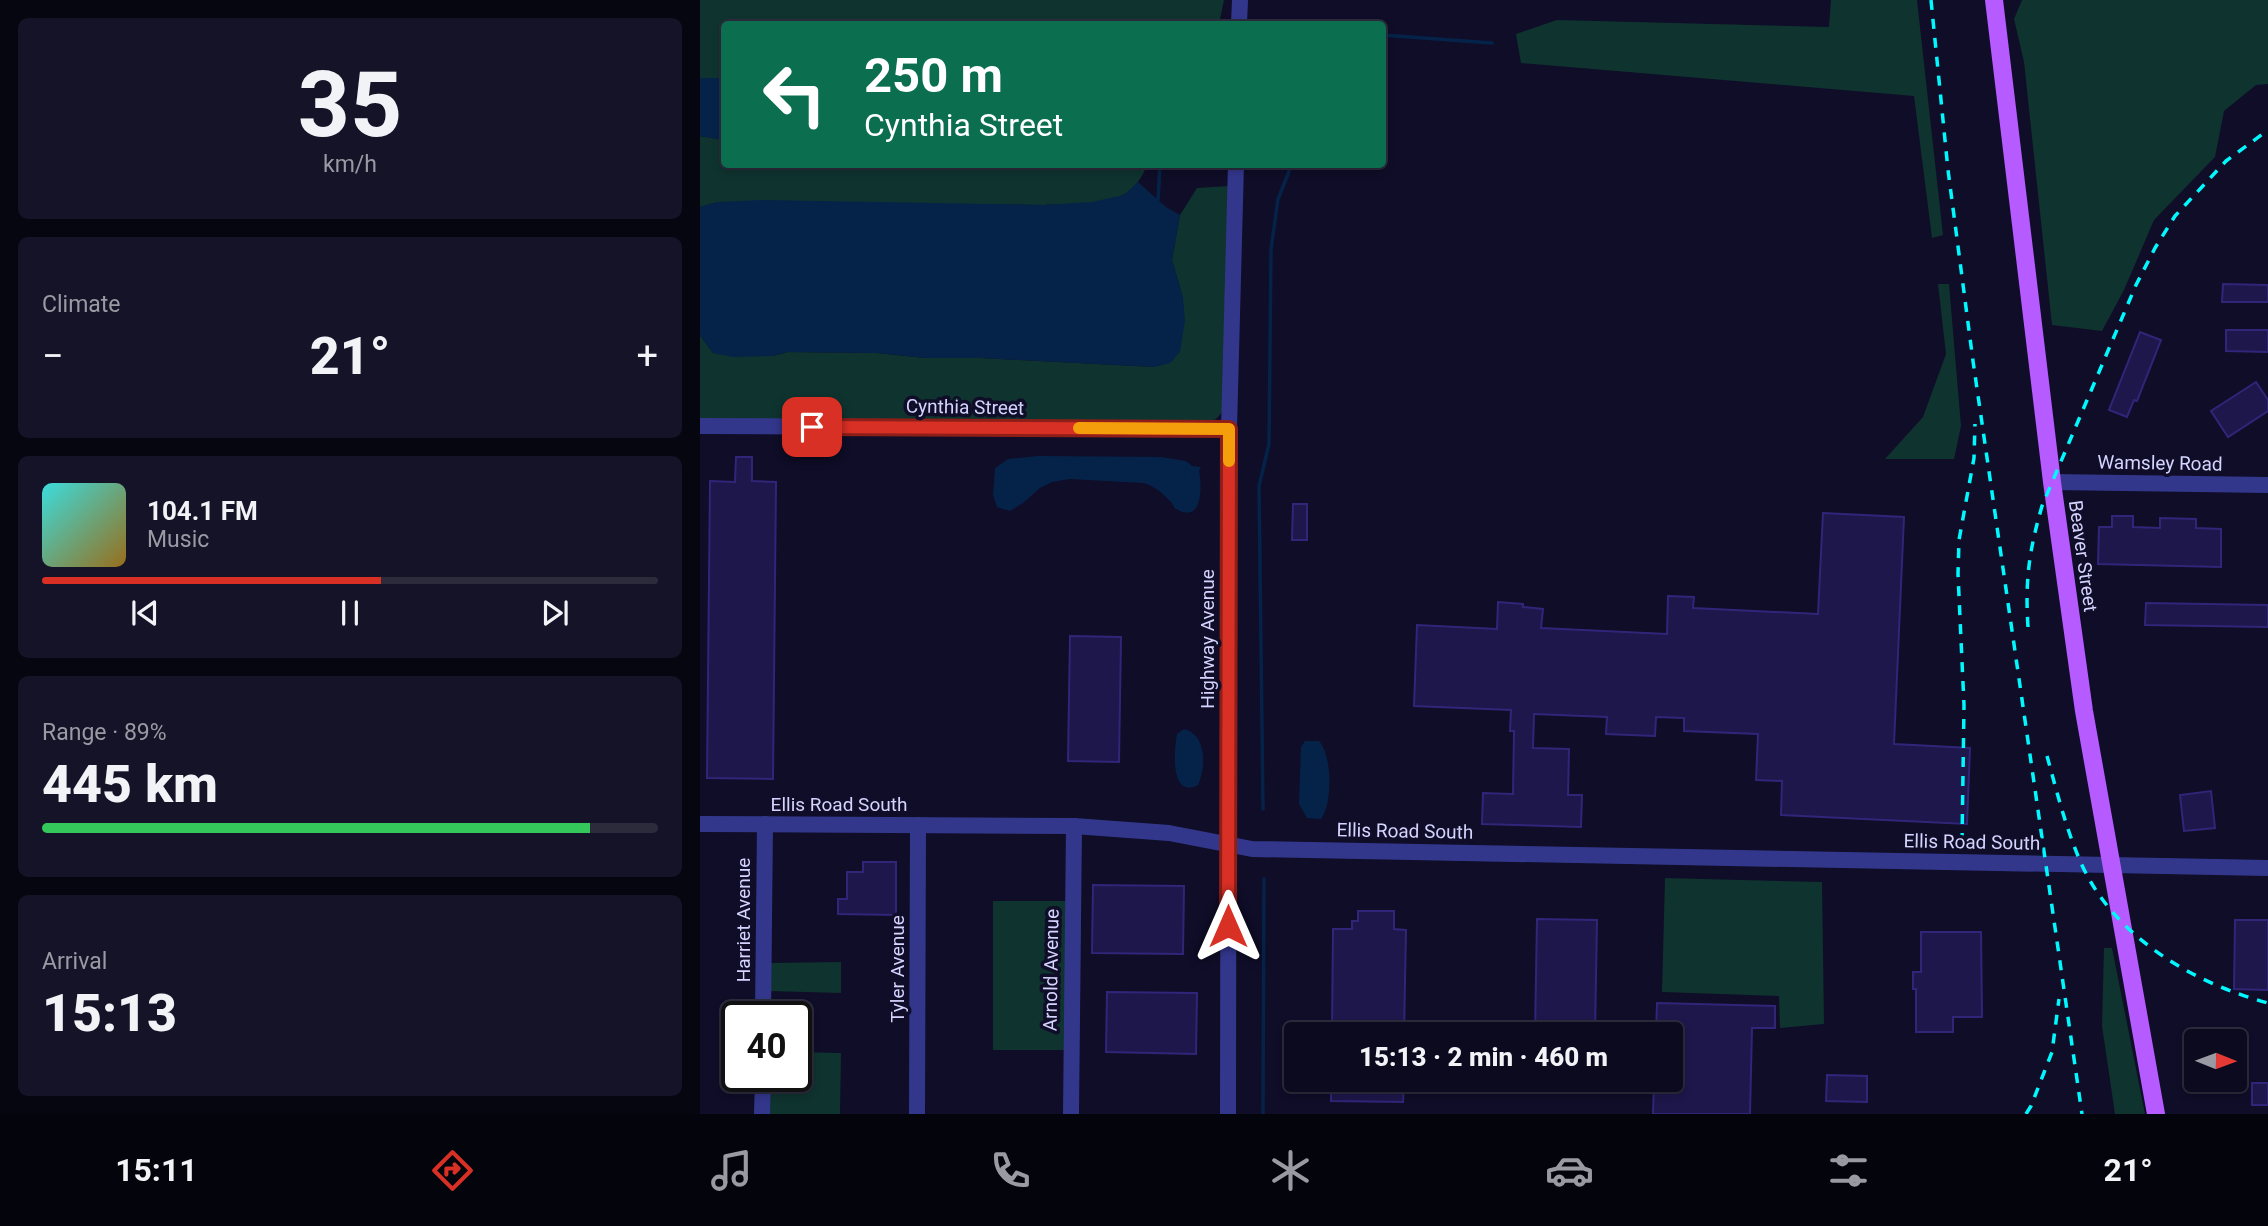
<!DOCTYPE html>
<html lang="en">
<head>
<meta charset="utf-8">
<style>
	:root { --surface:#0b0a1e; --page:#141327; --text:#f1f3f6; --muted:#9a9aa4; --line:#2b2b3c; --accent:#d93025 }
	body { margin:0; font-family:Roboto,sans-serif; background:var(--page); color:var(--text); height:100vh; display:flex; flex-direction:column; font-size:26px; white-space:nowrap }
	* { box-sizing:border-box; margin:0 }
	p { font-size:23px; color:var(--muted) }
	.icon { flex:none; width:38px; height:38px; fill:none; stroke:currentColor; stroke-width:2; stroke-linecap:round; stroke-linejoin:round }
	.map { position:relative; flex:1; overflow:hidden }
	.side { display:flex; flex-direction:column; gap:18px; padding:18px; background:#060610; width:700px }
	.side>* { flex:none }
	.top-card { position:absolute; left:21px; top:21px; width:665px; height:147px; border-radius:7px; box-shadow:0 4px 10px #0003,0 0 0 2px var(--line); background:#0b6e4f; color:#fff; overflow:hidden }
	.needle { width:46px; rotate:91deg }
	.buttons { position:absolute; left:1484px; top:1029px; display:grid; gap:14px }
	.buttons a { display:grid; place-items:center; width:63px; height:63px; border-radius:7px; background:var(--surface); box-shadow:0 4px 10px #0003,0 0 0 2px var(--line); font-size:35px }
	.speed { position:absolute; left:21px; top:1001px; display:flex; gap:14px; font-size:35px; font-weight:700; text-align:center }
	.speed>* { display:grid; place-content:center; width:91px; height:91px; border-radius:50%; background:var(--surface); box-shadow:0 4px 10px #0003,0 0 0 2px var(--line); line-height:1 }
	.speed .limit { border:4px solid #111; border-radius:10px; background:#fff; color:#111 }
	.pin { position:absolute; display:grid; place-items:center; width:60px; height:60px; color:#fff; margin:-30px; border-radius:14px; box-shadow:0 4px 10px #0006 }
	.me { position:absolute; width:77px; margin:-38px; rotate:0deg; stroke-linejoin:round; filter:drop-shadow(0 0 5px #0008) }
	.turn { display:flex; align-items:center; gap:24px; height:147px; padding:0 28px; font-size:32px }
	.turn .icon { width:91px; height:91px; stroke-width:2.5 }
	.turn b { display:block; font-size:49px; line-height:60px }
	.big { font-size:52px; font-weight:800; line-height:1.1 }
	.side .card { flex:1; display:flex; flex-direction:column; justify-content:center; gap:10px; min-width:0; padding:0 24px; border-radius:10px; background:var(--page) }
	.side .dial { align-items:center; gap:0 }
	.dial b { font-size:91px; line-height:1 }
	.song { display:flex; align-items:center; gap:21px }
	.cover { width:84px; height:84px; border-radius:10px; background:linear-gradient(135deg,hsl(180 70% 55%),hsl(40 70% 35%)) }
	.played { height:7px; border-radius:4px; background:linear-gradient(90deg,var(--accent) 55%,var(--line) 55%) }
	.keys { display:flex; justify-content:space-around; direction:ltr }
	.heat { display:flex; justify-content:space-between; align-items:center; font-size:38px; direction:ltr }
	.charge { height:10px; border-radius:5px; background:linear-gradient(90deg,#34c759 89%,var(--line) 0) }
	.trip { position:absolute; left:584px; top:1022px; width:399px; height:70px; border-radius:7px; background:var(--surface); box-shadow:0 4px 10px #0003,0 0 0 2px var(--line); font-weight:800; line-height:70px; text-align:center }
	.tabs { display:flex; height:112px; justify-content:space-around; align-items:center; background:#04040c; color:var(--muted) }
	.tabs .icon { width:49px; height:49px }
	.tabs .on { color:var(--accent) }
	.tabs b { font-size:32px; color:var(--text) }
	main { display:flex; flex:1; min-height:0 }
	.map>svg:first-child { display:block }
	.green { fill:#0f332f }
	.water { fill:#052349 }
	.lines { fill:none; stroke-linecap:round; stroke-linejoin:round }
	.stream { stroke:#052349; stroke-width:3.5 }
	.building { fill:#1d174b; stroke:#302679; stroke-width:2 }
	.minor { stroke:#33378c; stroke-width:16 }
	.major { stroke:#b55bff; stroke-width:18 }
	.rail { stroke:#00f9ff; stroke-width:3.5; stroke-dasharray:10 9; stroke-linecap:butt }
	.route-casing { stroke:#8d1f18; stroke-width:18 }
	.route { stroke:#d93025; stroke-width:12 }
	.slow { stroke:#f59e0b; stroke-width:12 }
	.labels { text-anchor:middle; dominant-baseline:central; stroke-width:7; stroke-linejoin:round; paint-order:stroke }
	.street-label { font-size:19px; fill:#d5d4ff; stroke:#0f0d28 }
</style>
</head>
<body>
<main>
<section class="side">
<div class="card dial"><b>35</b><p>km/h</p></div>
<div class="card"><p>Climate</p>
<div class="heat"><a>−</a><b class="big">21°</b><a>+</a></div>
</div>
<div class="card">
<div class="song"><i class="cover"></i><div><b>104.1 FM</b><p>Music</p></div></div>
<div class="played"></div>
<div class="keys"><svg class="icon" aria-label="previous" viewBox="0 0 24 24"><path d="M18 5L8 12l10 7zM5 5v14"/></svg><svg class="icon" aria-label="pause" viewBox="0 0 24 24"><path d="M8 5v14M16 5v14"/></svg><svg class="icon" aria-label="next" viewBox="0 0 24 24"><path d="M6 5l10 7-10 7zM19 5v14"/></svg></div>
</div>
<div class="card"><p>Range · 89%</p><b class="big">445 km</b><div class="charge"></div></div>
<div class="card"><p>Arrival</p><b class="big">15:13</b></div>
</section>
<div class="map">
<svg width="1568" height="1114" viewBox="0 0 1568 1114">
	<rect width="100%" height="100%" fill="#0f0d28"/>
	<g class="green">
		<polygon points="0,0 524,0 519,24 24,24 24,78 0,78"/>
		<polygon points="1131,0 1217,0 1243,235 1232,238 1214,96 821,63 816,34 857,20 1129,27"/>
		<polygon points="1322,0 1568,0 1568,84 1556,85 1524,111 1515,157 1454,220 1424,290 1402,331 1352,325 1324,62 1314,19"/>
		<path d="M 0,136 L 24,140 L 24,164 L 447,165 C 443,176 434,190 423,195 C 403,205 366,204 344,205 L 18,202 L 0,207 Z"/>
		<polygon points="529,186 525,409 516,419 509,422 0,420 0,335 13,353 72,356 88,352 177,353 226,358 281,358 455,367 483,298 472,260 480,215 497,188"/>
		<polygon points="1238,284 1249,284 1261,426 1254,459 1185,459 1223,417 1246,354"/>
		<polygon points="965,878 1122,882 1124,1024 1080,1028 1079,996 962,992"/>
		<polygon points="293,901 367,901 366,1050 293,1050"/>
		<polygon points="1404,948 1412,948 1445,1114 1415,1114 1402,1026"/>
		<polygon points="141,962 141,993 69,991 70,963"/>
		<polygon points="96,1052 141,1053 140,1114 67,1114 67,1076 96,1076"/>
	</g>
	<g class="water">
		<polygon points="0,78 24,78 24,140 0,136"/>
		<polygon points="438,182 466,207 480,215 472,260 483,298 485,320 480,352 470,363 455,367 281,358 226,358 177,353 88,352 72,356 33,357 13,353 0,335 0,207 18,202 61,200 344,205 392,202 424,195"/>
		<path d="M 338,456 L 461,457 L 486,461 L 492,466 L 501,467 L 499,471 C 502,485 503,523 478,510 C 473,508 474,505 471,502 C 462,493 455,486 443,483 L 370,479 L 352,482 L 340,488 L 323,503 L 310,511 L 297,507 L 293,495 L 295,468 L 308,459 Z"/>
		<path d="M 484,729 C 507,735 506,767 498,785 C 470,799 474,751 477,734 Z"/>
		<path d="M 605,741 L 619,741 C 632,755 633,803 621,819 L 607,818 L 599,804 L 601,747 Z"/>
	</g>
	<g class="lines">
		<g class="stream">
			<polyline points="682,35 792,43"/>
			<polyline points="458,200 460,164"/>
			<polyline points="563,809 559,486 569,444 571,249 578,199 592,164"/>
			<polyline points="563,1114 564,879"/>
		</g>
	</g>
	<g class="building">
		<polygon points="1523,284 1568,285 1568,302 1522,302"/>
		<polygon points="1526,330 1568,330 1568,352 1526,351"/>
		<polygon points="1440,332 1461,340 1437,401 1434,400 1427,417 1409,410"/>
		<polygon points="1556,382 1568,400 1568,411 1528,437 1511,411"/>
		<polygon points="36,457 52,457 52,481 76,482 73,779 7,778 10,481 35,482"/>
		<polygon points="593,504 607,504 607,540 592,540"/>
		<polygon points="1123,513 1204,517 1194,744 1270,748 1267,824 1081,815 1082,781 1056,780 1058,734 984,731 984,718 956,717 955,736 906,734 907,717 834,714 833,748 869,749 868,795 882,795 881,827 782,824 783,793 813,794 814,731 810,731 811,710 714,706 717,625 797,629 798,602 823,604 823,607 843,609 841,628 967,634 968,596 994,597 993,608 1118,614"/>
		<polygon points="1412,516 1433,516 1433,527 1460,528 1460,518 1496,519 1496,528 1521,529 1521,567 1398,564 1399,527 1412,527"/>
		<polygon points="1446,603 1568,605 1568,627 1445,625"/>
		<polygon points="370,636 421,637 419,762 368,761"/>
		<polygon points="1511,791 1515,828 1484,831 1480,795"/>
		<polygon points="163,862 196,862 196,915 138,914 138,899 147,899 147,872 163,872"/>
		<polygon points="393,885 484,886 483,954 392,953"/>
		<polygon points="658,911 694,911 694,929 706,930 704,1034 632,1034 633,929 652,929 652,921 658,921"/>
		<polygon points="837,919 897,920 895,1034 835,1034"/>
		<polygon points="1535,920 1568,920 1568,990 1534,989"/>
		<polygon points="1221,932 1281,932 1282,1017 1253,1017 1253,1032 1216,1032 1216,989 1213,989 1213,972 1221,972"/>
		<polygon points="407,992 497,993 496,1054 406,1052"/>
		<polygon points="957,1003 1075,1006 1075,1028 1052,1028 1050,1114 953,1114 954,1080 971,1080 971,1034 956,1034"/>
		<polygon points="1127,1075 1167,1076 1167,1102 1126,1101"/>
		<polygon points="631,1080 704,1080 703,1102 631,1101"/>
		<rect x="1552" y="1083" width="16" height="22"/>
	</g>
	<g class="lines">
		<g class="minor">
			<polyline points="539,24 540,0"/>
			<polyline points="0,426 529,429"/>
			<polyline points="1352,482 1568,485"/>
			<polyline points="0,824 374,826 469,833 552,849 1568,868"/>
			<polyline points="63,1017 65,824"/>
			<polyline points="62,1114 63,1076"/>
			<polyline points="217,1114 218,825"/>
			<polyline points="371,1114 374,826"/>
			<polyline points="528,1114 529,429 536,164"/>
		</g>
		<polyline class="major" points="1294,0 1352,482 1384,711 1456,1114"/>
		<g class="rail">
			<polyline points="1231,0 1248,170 1273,361 1382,1114"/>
			<path d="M 1328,627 C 1325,580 1329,551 1342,506 L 1436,285 L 1455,248 L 1475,216 L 1526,161 L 1568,130"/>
			<path d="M 1347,756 C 1357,792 1366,829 1381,863 C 1414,937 1493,983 1568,1003"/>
			<polyline points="1262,843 1264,705 1258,574 1259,540 1274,458 1275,424"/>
			<polyline points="1326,1114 1331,1106 1352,1052 1359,999"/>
		</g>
	</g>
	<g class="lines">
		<g class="route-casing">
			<polyline id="route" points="112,427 529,429 528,926"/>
		</g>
		<use href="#route" class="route"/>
		<polyline class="slow" points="379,428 529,429 529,461"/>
	</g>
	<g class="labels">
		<g class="street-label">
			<text transform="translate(265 407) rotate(1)">Cynthia Street</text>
			<text transform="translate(1460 463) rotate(1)">Wamsley Road</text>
			<text transform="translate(1383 556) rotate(82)">Beaver Street</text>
			<text transform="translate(507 639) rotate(-90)">Highway Avenue</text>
			<text x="139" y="804">Ellis Road South</text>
			<text transform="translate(705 831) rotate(1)">Ellis Road South</text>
			<text transform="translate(1272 842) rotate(1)">Ellis Road South</text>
			<text transform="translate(43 920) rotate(-90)">Harriet Avenue</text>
			<text transform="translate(197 969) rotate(-90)">Tyler Avenue</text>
			<text transform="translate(351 970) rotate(-89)">Arnold Avenue</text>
		</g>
	</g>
</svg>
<div class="buttons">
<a><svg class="needle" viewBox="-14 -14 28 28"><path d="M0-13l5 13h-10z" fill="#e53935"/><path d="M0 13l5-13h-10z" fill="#9a9aa4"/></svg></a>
</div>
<div class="speed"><div class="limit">40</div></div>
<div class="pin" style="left:112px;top:427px;background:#d93025"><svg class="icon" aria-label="arrive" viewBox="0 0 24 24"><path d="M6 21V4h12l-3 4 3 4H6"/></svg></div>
<svg class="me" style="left:528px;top:926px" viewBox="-20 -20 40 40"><path d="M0-17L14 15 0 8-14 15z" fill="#d93025" stroke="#fff" stroke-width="4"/></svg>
<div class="trip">15:13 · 2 min · 460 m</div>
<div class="top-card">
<div class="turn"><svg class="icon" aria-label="left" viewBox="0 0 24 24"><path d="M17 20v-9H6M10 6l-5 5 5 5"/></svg><div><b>250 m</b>Cynthia Street</div></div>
</div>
</div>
</main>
<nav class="tabs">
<b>15:11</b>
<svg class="icon on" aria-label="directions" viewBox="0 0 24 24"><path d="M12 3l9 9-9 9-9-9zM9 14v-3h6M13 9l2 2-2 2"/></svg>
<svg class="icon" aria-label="music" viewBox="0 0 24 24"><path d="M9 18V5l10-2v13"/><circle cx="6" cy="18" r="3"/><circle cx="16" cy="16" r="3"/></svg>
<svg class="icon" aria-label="phone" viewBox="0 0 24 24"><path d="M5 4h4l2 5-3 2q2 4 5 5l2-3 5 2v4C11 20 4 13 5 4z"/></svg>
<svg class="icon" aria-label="climate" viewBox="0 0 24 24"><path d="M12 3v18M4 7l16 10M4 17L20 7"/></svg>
<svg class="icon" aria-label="car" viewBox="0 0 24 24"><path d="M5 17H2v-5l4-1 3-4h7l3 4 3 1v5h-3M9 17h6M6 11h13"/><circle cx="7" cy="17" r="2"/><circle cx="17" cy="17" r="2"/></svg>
<svg class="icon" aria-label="filters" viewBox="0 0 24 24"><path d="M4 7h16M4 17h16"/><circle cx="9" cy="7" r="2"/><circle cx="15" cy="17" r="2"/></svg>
<b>21°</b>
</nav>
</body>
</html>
